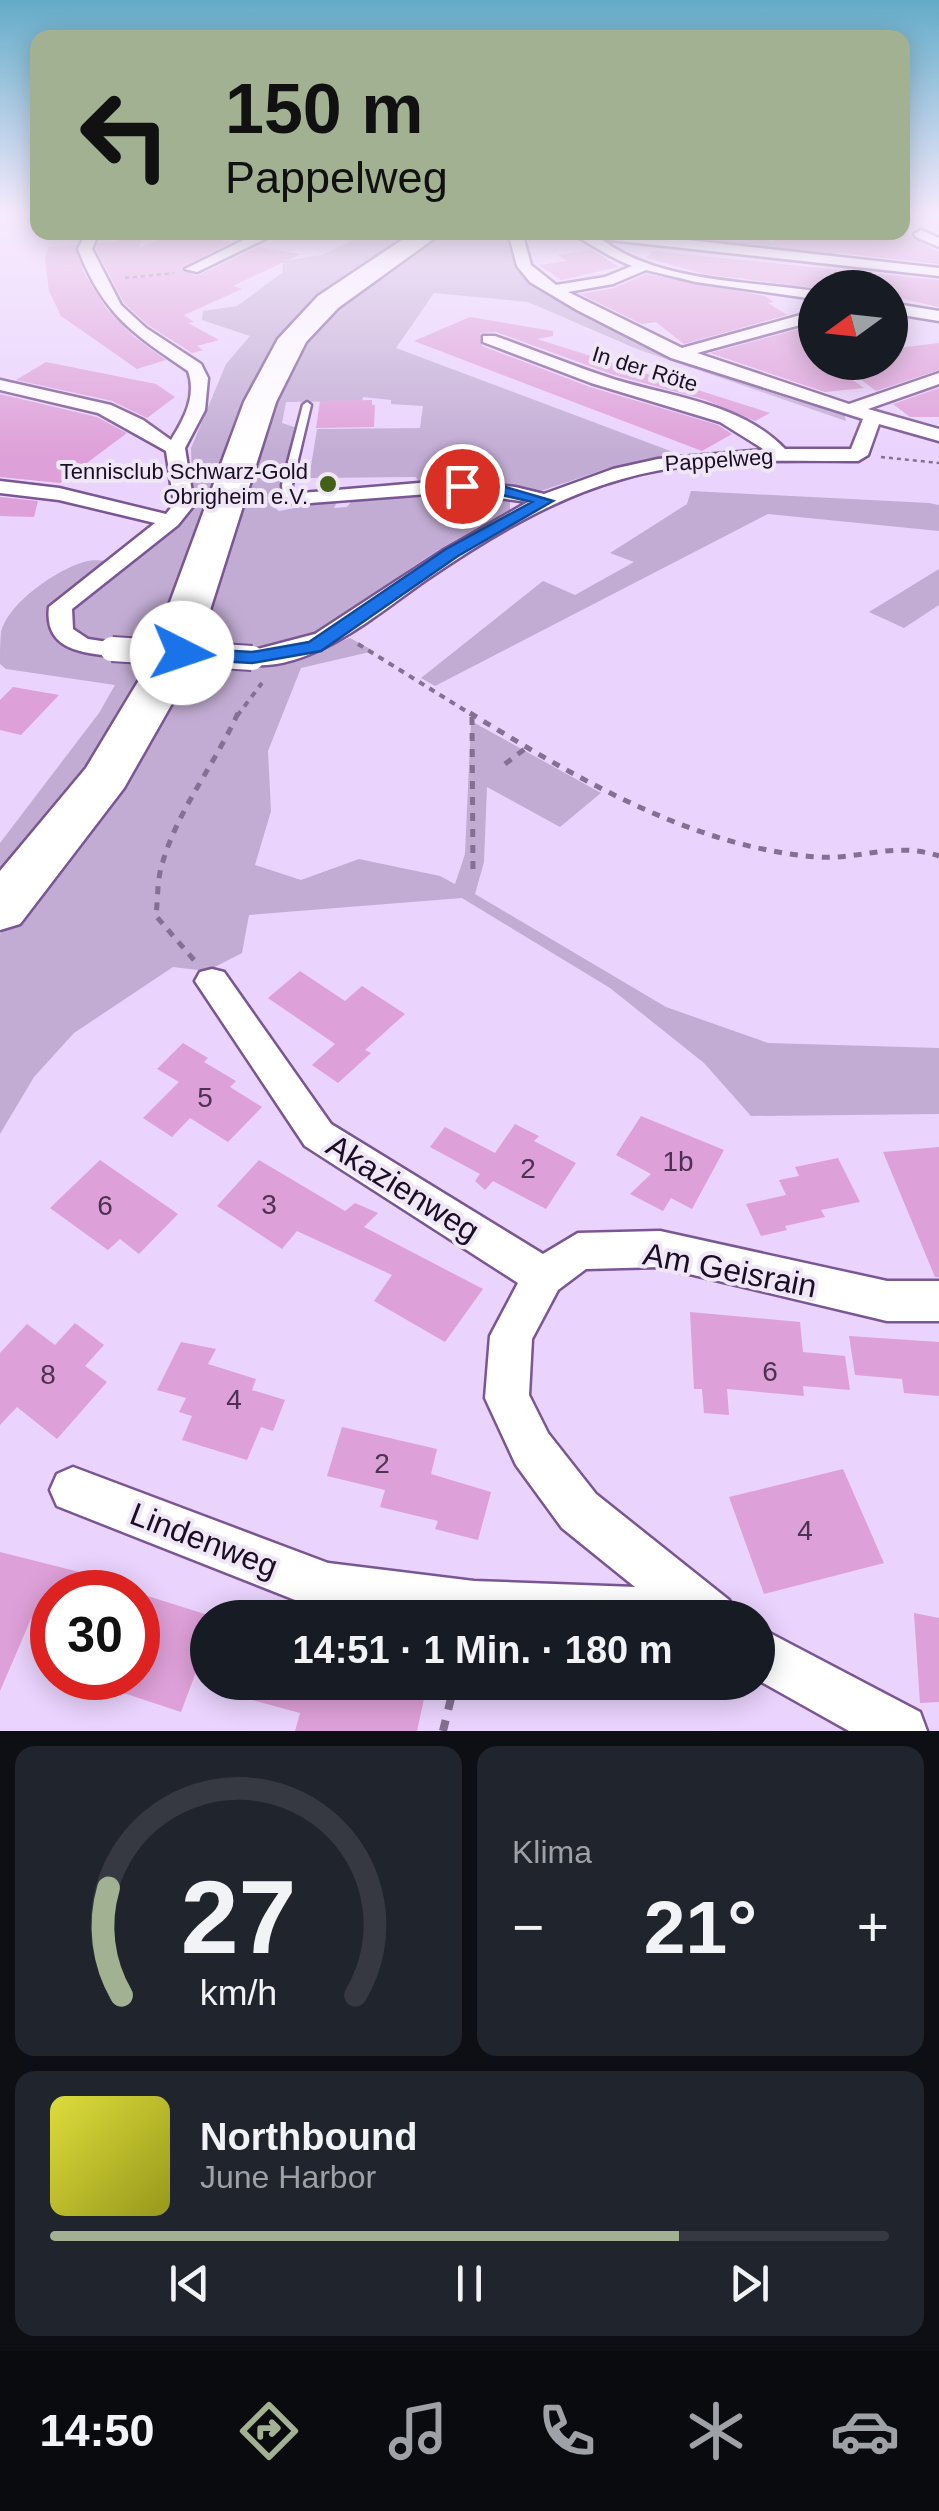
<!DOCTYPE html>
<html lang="de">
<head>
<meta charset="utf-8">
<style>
	:root { --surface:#171b24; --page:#20242c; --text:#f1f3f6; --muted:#9ea1a6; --line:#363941; --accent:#a2b191 }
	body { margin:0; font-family:Helvetica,sans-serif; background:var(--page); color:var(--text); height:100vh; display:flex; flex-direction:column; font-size:38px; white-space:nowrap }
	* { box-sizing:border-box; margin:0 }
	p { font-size:32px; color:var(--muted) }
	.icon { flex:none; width:55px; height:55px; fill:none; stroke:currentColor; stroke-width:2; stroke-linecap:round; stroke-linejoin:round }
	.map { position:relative; height:1731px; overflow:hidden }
	.panel { display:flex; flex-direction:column; gap:15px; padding:15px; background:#0d0f14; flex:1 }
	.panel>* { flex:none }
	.top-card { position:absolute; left:30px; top:30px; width:880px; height:210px; border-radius:20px; box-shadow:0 5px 25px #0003; background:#a2b191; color:#111; overflow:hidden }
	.needle { width:65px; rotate:255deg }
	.tools { position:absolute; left:798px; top:270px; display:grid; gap:20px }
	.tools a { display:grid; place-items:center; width:110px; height:110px; border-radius:50%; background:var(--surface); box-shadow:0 5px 25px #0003; font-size:50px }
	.speed { position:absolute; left:30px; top:1570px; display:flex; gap:20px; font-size:50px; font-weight:700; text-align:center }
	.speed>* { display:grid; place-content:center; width:130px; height:130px; border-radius:50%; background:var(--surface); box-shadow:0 5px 25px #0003; line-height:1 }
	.speed .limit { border:15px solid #d22; background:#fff; color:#111 }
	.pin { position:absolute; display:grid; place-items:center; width:85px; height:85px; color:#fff; margin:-42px; border:5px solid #fff; border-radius:50%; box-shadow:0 2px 10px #0007 }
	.me { position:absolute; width:110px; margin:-55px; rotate:94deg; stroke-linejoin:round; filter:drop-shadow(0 0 8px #0008) }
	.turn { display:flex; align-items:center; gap:35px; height:210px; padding:0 30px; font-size:45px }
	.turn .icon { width:130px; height:130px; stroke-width:2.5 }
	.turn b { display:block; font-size:70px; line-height:85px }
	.big { font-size:75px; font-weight:600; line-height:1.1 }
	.panel .card { flex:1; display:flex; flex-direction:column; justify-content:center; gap:15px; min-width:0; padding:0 35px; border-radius:20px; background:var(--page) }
	.panel .dial { align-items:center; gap:0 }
	.dial svg { height:260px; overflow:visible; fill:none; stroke:var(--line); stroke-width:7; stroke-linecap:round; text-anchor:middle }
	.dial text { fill:var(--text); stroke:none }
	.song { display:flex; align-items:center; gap:30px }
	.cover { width:120px; height:120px; border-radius:15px; background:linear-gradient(135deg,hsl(60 70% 55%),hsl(60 70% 35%)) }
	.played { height:10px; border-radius:5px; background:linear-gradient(90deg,var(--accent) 75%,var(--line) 75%) }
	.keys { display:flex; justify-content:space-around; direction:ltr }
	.heat { display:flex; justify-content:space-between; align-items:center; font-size:55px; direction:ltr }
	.panel .tiles { flex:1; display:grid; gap:15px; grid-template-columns:1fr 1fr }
	.card:last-child { grid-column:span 2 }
	.trip { position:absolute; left:190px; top:1600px; width:585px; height:100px; border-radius:50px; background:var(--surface); box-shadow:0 5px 25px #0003; font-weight:600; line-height:100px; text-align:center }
	.tab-bar { display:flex; height:160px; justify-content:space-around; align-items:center; background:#090b0e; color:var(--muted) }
	.tab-bar .icon { width:70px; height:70px }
	.tab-bar .current { color:var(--accent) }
	.tab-bar b { font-size:45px; color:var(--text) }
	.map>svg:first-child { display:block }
	.green { fill:#c2acd3 }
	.building { fill:#dea0d8 }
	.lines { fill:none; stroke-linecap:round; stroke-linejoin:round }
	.lane-casing { stroke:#7a5694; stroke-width:5 }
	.street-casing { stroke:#7a5694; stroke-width:5 }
	.highway-casing { stroke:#7a5694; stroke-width:5 }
	.path-far3 { stroke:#837092; stroke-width:2.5; stroke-dasharray:4 4; stroke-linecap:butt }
	.path-far2 { stroke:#837092; stroke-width:4; stroke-dasharray:6 6; stroke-linecap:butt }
	.path-far1 { stroke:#837092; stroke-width:5; stroke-dasharray:8 8; stroke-linecap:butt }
	.path { stroke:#837092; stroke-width:8; stroke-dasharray:11 11; stroke-linecap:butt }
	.lane { fill:#fff; fill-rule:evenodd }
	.street { fill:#fff; fill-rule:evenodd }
	.highway { fill:#fff; fill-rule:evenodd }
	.street-bridge-casing { stroke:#7a5694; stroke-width:28; stroke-linecap:butt }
	.street-bridge { stroke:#fff; stroke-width:24 }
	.route { fill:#1a73e8; stroke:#114b97; stroke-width:2.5 }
	.poi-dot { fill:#426116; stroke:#efe7f5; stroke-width:4 }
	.labels { text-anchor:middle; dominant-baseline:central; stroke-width:8; stroke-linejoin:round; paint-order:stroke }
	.far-street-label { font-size:22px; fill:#1c0d26; stroke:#efe7f5 }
	.far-poi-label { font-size:22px; fill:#1c0d26; stroke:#efe7f5; text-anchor:end }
	.near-number-label { font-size:28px; fill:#4c3252 }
	.near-street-label { font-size:32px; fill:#1c0d26; stroke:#efe7f5 }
</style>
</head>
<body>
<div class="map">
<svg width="939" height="1731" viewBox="0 0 939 1731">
	<rect width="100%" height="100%" fill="#ead3fd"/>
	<g class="green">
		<path d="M 319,233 L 414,233 L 323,297 L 153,658 L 115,729 L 0,887 L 0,843 L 99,713 L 115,685 L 6,669 L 0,664 C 0,654 0,642 1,632 C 8,603 56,570 84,562 C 95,558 111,562 123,563 L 193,509 L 191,448 L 226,364 L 250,336 L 202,320 L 203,311 L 237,306 L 282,273 L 283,261 L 322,255 L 353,240 Z"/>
		<path d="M 441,233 L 508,233 L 515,261 L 529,279 L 671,355 L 844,411 L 846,421 L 637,349 L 528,302 L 434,293 L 396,348 L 681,455 L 609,468 L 541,491 L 480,483 L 420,484 L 416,477 L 309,478 L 317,429 L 420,428 L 423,406 L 391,404 L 391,400 L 363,397 L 362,401 L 286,402 L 282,423 L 297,428 L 278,496 L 271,505 L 279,511 L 338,500 L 334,508 L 347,507 L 356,496 L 458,488 L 510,499 L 510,511 C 481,526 450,542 423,560 C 370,594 321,648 254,648 L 286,661 L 350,638 L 374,651 L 301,668 L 268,751 L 271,811 L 255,865 L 301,880 L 359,859 L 440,876 L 455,884 L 465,854 L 471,721 L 601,793 L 560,827 L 487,787 L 484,862 L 475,894 L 666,1007 L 768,1043 L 939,1048 L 939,1114 L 751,1116 L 704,1063 L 610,988 L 462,898 L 249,915 L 242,953 L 207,971 L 173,967 L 74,1033 L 34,1077 L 0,1134 L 0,934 L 81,835 L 198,642 L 235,533 L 273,400 L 291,364 L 339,301 Z"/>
		<path d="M 602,233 L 762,233 L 765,239 C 788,249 816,239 836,253 L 836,258 L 709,241 Z"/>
		<polygon points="691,491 929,503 939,505 939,531 768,514 435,686 421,678 543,581 575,595 634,562 610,553 687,504"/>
		<polygon points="939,569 939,605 904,628 869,612"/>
	</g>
	<g class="building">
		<polygon points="119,232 141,232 140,248 174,232 231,242 181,268 196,276 258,247 301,254 233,286 242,289 184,315 194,322 188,323 219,340 197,346 203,350 192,353 148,325 124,303 96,249 98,243 117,242"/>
		<polygon points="773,232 904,232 939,252 939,264 782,247 772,239 779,236"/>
		<polygon points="76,245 84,273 106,308 133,336 166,360 137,369 61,316 49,291 45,261 48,247"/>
		<polygon points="592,250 619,267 561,280 539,265 567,261 558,255"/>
		<polygon points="653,251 939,280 939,307 890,296 890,288 816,288 704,274 646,258"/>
		<polygon points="646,274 765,296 774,302 768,303 787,315 684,344 656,322 642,324 580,294 614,288"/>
		<polygon points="470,317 553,331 553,336 537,339 770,413 755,421 706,400 614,375 496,332 480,333 482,346 590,387 718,425 732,434 702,451 414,341"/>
		<polygon points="806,327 815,334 815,362 827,362 864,388 825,392 710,353"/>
		<polygon points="939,343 939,370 876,391 851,372 890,362 890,349"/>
		<polygon points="46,362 156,384 175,397 147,418 112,401 16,380"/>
		<polygon points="939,388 939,417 910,417 893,404"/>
		<polygon points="0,394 97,417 127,433 60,483 0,477"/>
		<polygon points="372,400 372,405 375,405 374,427 316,428 320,401"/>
		<polygon points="0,497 38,501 34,517 0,516"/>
		<polygon points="13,687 59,695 21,735 0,730 0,700"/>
		<polygon points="300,971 345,1001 362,986 405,1014 365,1050 371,1053 338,1083 312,1065 335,1044 268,998"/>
		<polygon points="183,1043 208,1058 204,1062 236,1081 230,1087 262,1107 228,1142 190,1118 172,1137 143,1118 179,1082 157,1069"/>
		<polygon points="641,1116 724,1150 692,1209 671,1198 663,1211 630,1194 651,1174 616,1155"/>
		<polygon points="515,1124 539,1136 534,1141 576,1163 546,1209 493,1181 485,1190 475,1181 480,1174 430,1147 445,1127 495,1153"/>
		<polygon points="939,1147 939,1277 935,1277 883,1152"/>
		<polygon points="838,1158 860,1202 821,1210 825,1217 785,1226 787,1230 761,1236 746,1204 786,1195 779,1180 799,1176 795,1167"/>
		<polygon points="100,1160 178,1214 139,1254 120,1239 108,1250 50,1208"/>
		<polygon points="259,1160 345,1211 355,1203 378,1213 364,1227 483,1289 445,1342 374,1301 392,1275 297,1231 282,1249 217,1206"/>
		<polygon points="690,1312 800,1322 803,1352 845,1356 850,1390 803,1386 804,1396 727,1389 729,1415 704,1413 702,1389 694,1389"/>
		<polygon points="75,1323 104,1345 85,1366 107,1382 57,1439 17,1407 0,1425 0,1353 27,1324 55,1345"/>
		<polygon points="849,1336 939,1342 939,1396 904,1393 902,1379 855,1375"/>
		<polygon points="181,1342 216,1349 208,1364 256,1379 252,1390 285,1400 273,1431 261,1427 247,1460 182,1440 192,1416 179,1412 186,1398 157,1390"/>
		<polygon points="342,1427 437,1449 431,1474 491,1492 478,1540 435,1529 438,1521 380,1507 385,1490 327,1476"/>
		<polygon points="843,1469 884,1563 764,1594 729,1497"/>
		<polygon points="0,1552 127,1584 126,1592 52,1592 52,1624 31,1619 0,1691"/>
		<polygon points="138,1593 208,1615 208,1640 181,1712 90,1682 91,1678 138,1678"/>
		<polygon points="914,1613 939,1618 939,1702 920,1703"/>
		<polygon points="217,1682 400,1682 426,1690 417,1731 295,1731 300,1713 216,1690"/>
	</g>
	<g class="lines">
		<g class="lane-casing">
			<polygon id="lane" points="307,402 311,405 292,485 292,492 302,498 297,501 283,496 282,485 303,405"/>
		</g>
		<g class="street-casing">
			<g id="street">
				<polygon points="921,230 939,238 939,247 916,237 914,234"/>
				<path d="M 86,232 L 99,232 L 92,249 L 121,305 L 146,328 L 201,364 L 208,378 L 205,410 L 185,448 L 194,505 L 178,525 L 72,609 L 73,629 L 88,639 L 121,644 L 124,649 L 112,656 C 79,653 44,648 49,607 L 155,523 L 59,500 L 0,493 L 0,481 L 59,488 L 166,514 L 174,504 L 166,451 L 98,413 L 0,390 L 0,380 L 111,405 L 143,420 L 171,440 C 184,419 197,396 188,371 C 132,333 103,314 78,249 Z"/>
				<polygon points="253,232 266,232 269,237 197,272 185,269 254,235"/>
				<path d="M 508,232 L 522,232 L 531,265 L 556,285 L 605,277 L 632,266 C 608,257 588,242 569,232 L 616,232 L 939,268 L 939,276 L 601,239 C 657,282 747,281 815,291 L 815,299 L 696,282 L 646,270 L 613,284 L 568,292 L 682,348 L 815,311 L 815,321 L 697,353 L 849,404 L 939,373 L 939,384 L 868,409 L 939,429 L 939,441 L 879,424 L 868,455 L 858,461 C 780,461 698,457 622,479 C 553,498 486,539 426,580 C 380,612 304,678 243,663 L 240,658 L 243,653 L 315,634 L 442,551 L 528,502 L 454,492 L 297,504 L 290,502 L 290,494 L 454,480 L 515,487 L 544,494 L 613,469 L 658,459 L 765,450 L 720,422 L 591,383 L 483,342 L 483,336 L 495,336 C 534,350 573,366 613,379 C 671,397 741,403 785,449 L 851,449 L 863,419 L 671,358 L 577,310 L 530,282 L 517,266 Z"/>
				<polygon points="890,303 939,311 939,321 890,313"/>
				<polygon points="212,969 224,972 331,1124 543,1254 578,1233 660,1231 887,1281 939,1281 939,1321 887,1321 660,1267 586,1269 558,1290 532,1339 529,1395 548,1433 596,1494 729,1600 736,1618 368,1618 328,1613 57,1506 50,1490 57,1474 73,1467 328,1563 474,1581 635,1587 562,1528 516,1465 485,1398 490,1336 518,1283 305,1146 195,981 200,972"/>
				<polygon points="758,1627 920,1712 927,1731 849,1731 758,1680"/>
			</g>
		</g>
		<g class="highway-casing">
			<polygon id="highway" points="414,232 443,232 338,308 306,342 276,402 191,670 124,788 20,924 0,930 0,871 86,768 145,670 244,402 278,339 318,296"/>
		</g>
		<g class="path-far3">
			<polyline points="125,278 174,273"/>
			<polyline points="881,457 939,463"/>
		</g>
		<g class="path-far2">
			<polyline points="358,644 474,716"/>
			<polyline points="237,716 262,683"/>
		</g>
		<g class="path-far1">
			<path d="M 470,713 C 575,777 691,847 817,857 C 861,860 893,841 939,856"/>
			<polyline points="472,717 473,875"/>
			<polyline points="505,764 526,748"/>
			<path d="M 194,960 L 156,916 C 158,898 157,878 163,861 C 179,808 215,764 238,713"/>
		</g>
		<polyline class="path" points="443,1731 455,1682"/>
		<use href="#lane" class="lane"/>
		<use href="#street" class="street"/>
		<use href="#highway" class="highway"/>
		<g class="street-bridge-casing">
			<polyline id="street-bridge" points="112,649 252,658"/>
		</g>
		<use href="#street-bridge" class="street-bridge"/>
	</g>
	<linearGradient id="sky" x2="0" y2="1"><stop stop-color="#63abc8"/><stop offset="0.47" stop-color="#f6ebfe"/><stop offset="1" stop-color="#f6ebfe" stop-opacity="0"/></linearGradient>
	<rect width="939" height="455" fill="url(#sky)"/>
	<polygon class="route" points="462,481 485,481 553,501 458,556 321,651 252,663 182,659 173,653 182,648 252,652 309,642 446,549 532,502 485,491 457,489 454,486"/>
	<circle class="poi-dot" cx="328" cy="484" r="10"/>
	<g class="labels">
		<g class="far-street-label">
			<text transform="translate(645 369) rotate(17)">In der Röte</text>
			<text transform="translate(719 460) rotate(-4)">Pappelweg</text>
		</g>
		<g class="far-poi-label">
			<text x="308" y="471">Tennisclub Schwarz-Gold<tspan x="308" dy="25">Obrigheim e.V.</tspan></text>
		</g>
		<g class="near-number-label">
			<text x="205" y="1097">5</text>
			<text x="678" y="1161">1b</text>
			<text x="528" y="1168">2</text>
			<text x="269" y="1204">3</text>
			<text x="105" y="1205">6</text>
			<text x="770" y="1371">6</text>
			<text x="48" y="1374">8</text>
			<text x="234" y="1399">4</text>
			<text x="382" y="1463">2</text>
			<text x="805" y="1530">4</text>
		</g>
		<g class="near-street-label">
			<text transform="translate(403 1188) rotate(32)">Akazienweg</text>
			<text transform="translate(730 1270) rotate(11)">Am Geisrain</text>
			<text transform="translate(204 1540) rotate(21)">Lindenweg</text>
		</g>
	</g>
</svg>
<div class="tools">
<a><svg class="needle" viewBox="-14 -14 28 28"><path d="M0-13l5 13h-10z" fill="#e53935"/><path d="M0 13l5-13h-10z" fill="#9ea1a6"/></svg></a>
</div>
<div class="speed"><div class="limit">30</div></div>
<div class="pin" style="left:462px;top:486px;background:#d93025"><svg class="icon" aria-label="arrive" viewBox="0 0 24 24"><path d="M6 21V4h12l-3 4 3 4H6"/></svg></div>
<svg class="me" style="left:182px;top:653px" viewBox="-20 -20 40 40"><circle r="19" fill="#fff"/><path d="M0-13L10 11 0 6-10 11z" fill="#1a73e8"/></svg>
<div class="trip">14:51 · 1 Min. · 180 m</div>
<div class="top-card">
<div class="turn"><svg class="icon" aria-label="left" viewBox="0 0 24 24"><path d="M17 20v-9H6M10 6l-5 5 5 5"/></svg><div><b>150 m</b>Pappelweg</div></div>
</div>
</div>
<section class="panel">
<div class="tiles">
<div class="card dial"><svg viewBox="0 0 100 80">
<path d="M14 69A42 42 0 1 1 86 69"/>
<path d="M14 69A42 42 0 0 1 10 36" stroke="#a2b191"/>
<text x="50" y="56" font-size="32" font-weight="700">27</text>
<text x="50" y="72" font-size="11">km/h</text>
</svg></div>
<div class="card"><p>Klima</p>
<div class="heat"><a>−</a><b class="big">21°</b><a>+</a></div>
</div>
<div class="card">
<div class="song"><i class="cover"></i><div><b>Northbound</b><p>June Harbor</p></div></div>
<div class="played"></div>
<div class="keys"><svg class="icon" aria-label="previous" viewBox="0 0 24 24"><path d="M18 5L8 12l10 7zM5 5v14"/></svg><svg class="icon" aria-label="pause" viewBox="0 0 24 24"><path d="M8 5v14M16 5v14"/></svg><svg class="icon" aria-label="next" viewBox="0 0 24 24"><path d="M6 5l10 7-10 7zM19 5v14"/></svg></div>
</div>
</div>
</section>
<nav class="tab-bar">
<b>14:50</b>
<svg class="icon current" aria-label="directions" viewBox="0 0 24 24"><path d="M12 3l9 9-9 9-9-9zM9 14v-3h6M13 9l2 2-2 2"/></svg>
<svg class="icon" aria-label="music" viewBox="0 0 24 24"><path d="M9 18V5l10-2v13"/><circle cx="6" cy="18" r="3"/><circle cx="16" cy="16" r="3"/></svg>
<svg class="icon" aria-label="phone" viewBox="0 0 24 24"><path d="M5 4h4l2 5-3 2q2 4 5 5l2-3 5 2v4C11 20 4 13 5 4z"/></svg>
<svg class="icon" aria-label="climate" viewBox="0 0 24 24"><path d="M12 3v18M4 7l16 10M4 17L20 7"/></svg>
<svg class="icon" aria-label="car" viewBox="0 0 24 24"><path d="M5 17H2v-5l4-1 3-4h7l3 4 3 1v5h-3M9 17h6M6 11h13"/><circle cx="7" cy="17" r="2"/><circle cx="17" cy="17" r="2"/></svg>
</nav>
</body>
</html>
